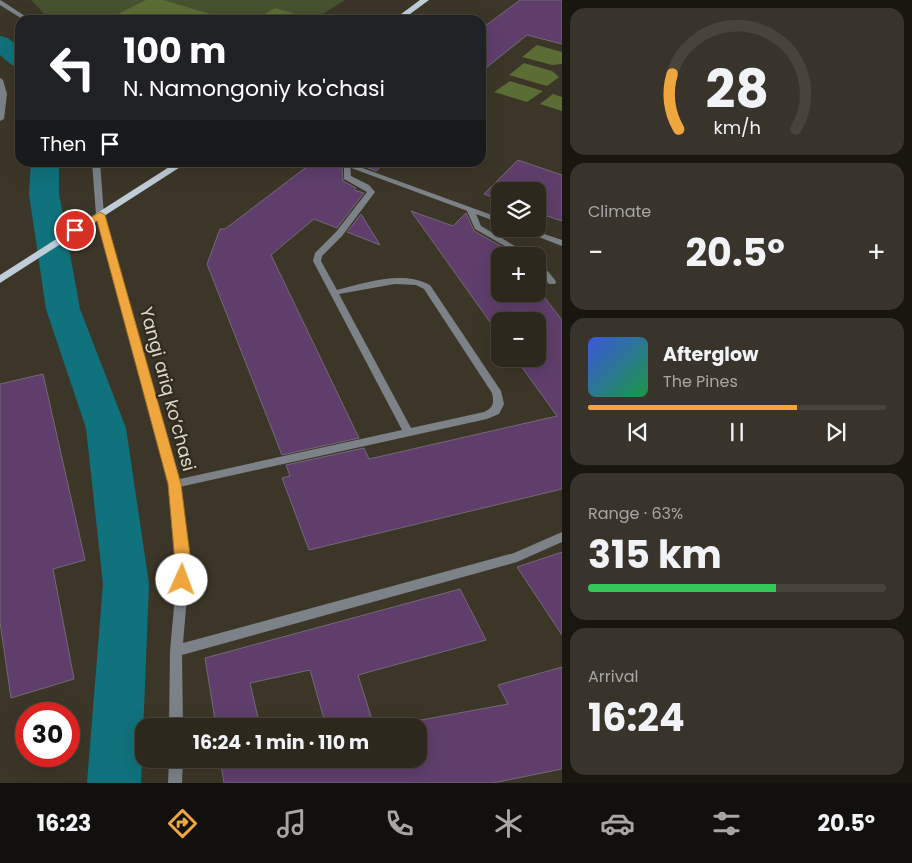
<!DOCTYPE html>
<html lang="en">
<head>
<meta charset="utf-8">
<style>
	:root { --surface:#2d281e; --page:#39342b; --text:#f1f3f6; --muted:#a7a6a4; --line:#48443c; --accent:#efa73d }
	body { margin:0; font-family:Poppins,sans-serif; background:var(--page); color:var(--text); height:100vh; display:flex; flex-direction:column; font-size:19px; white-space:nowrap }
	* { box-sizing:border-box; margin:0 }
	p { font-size:16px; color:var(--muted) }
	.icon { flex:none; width:28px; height:28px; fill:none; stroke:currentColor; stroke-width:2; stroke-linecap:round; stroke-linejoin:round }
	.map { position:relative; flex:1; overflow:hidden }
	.sheet { display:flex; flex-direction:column; gap:8px; padding:8px; background:#191610; width:350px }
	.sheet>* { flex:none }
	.guide { position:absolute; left:15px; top:15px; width:471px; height:152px; border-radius:15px; box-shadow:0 5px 20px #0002,0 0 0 1px var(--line); background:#202124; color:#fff; overflow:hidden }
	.controls { position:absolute; left:491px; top:182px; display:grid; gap:10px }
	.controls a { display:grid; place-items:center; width:55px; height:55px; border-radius:10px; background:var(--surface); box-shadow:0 5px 20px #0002,0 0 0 1px var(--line); font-size:25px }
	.speed { position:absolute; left:15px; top:702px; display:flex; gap:10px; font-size:25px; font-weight:700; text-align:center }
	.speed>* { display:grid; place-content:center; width:65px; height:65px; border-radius:50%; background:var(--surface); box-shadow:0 5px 20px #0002,0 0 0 1px var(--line); line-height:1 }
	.speed .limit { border:8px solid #d22; background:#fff; color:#111 }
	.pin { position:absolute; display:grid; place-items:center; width:42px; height:42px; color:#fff; margin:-21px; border:2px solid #fff; border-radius:50%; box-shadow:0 1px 5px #0007 }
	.me { position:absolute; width:55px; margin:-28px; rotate:2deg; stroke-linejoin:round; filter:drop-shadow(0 0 4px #0008) }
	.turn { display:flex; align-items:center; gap:18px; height:105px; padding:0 25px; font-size:22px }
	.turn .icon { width:65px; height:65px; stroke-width:2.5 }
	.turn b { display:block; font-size:35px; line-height:42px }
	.then { display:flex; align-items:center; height:48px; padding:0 25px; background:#0003; gap:10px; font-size:19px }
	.big { font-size:38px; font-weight:700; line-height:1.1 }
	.sheet .widget { flex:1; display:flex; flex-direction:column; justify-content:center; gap:8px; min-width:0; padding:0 18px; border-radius:15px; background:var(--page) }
	.sheet .dial { align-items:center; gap:0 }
	.dial svg { height:130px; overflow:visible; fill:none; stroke:var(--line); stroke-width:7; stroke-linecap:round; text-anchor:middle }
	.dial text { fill:var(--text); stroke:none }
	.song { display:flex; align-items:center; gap:15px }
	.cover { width:60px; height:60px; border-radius:8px; background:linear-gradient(135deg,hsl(230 70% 55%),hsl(140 70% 35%)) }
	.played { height:5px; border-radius:2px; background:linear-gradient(90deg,var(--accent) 70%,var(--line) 70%) }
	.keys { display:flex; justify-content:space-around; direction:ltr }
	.heat { display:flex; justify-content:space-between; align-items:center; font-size:28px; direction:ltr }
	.charge { height:8px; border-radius:4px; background:linear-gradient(90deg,#34c759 63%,var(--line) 0) }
	.trip { position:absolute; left:135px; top:718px; width:292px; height:50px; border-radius:15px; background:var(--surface); box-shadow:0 5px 20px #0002,0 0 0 1px var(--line); font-weight:700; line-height:50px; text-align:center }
	.menu { display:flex; height:80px; justify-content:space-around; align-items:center; background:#12100c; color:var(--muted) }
	.menu .icon { width:35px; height:35px }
	.menu .active { color:var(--accent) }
	.menu b { font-size:22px; color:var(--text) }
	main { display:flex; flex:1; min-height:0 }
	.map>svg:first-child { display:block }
	.green { fill:#46522f }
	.forest { fill:#5b6d35 }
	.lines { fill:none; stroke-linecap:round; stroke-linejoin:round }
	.canal { fill:#10727c; fill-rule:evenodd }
	.building { fill:#5f3e6b; stroke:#736977 }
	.service { fill:#7c8288; fill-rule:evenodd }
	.minor { fill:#7c8288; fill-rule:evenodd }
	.primary { fill:#c1ccd9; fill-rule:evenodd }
	.route { fill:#efa73d; stroke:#9b6d28 }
	.labels { text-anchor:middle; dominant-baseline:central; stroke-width:5; stroke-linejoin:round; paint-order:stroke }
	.street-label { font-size:18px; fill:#dad6cd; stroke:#322c1e }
</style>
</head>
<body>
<main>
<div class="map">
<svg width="562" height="783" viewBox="0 0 562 783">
	<rect width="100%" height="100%" fill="#3c3628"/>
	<polygon class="green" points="31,0 345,0 313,20 50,20"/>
	<g class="forest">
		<polygon points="146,0 163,0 230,20 106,20"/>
		<polygon points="275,8 316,20 255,20"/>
		<polygon points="537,45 562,52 562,64 552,65 522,57"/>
		<polygon points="524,63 552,71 559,77 547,86 509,75"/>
		<polygon points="510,81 543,91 527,102 494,92"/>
		<polygon points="553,94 562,97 562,111 540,104"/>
	</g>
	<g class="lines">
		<g class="canal">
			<polygon points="0,36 8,38 20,48 20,67 12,65 0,55"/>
			<polygon points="31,162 59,162 59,194 80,309 126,428 149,584 141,783 87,783 103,584 86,428 46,309 29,194"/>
		</g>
	</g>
	<g class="building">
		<polygon points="520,0 562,0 562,44 527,35 481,72 481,29"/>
		<polygon points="518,160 562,175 562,221 538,213 538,191 500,191 500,200 484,194"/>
		<polygon points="313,162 333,162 342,167 343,181 356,188 354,190 364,193 337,228 314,219 271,255 359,438 282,455 207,264 220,229 225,229"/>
		<polygon points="353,162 386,162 376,171"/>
		<polygon points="411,211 453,226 466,213 474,231 506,249 512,256 500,256 500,294 538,294 538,289 562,320 562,489 309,550 282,478 290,476 286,465 364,448 369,459 557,416 516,359 538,359 538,321 500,321 500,336"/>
		<polygon points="361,214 380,245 347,232"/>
		<polygon points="43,374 85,560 53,569 74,679 11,698 0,622 0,384"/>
		<polygon points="562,552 562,635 517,567"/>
		<polygon points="460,589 486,640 358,675 374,726 326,726 310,670 250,683 260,726 216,726 205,658"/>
		<polygon points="562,667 562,769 493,783 224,783 220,759 419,759 419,726 388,726 508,704 498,685"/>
	</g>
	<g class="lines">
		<g class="service">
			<path d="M 344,164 L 350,164 L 351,176 L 369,185 L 375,192 L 342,236 L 322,256 L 321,261 L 337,290 C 366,283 401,270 430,285 L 501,391 L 504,404 L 499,414 L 487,419 L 175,488 L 171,487 L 169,484 L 171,481 L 175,480 L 402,430 L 313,261 L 315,253 L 336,232 L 367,192 L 344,179 ZM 395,284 L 416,285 L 424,289 L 492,393 C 494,403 494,407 484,412 L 411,428 L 339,294 Z"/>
			<polygon points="468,209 474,209 481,226 532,256 522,256 475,229 467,211"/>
			<polygon points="538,262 541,263 555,280 556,282 555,284 549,284 538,270"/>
		</g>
		<g class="minor">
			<polygon points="0,0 2,1 31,20 24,20 0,5"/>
			<polygon points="0,78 3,80 7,94 4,119 0,121"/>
			<polygon points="92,162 100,162 104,215 181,484 190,563 183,643 514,553 562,532 562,542 517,562 182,655 183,726 169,726 170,651 178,563 169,484 96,215"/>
			<polygon points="335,162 346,162 500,218 500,223"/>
			<polygon points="518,229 529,229 562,240 562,246"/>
			<polygon points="169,759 183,759 182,783 168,783"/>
		</g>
		<g class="primary">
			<polygon points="420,0 429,0 402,20 393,20"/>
			<polygon points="177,162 188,162 0,283 0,275"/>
		</g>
	</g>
	<polygon class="route" points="100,212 105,215 181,484 191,563 187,585 177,585 168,484 97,221 79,232 71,230"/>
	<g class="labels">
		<g class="street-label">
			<text transform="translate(168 389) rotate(75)">Yangi ariq ko‘chasi</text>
		</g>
	</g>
</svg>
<div class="controls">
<a><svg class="icon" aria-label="layers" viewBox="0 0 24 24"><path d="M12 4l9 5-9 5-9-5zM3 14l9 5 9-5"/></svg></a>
<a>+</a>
<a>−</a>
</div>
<div class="speed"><div class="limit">30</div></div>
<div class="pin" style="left:75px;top:230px;background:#d93025"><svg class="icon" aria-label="arrive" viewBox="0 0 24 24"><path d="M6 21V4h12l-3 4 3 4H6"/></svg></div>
<svg class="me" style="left:182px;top:580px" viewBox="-20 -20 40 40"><circle r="19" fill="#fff"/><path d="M0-13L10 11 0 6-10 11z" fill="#efa73d"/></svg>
<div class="trip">16:24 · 1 min · 110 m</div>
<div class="guide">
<div class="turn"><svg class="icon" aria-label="left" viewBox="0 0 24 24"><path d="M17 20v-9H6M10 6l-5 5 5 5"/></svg><div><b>100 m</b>N. Namongoniy ko'chasi</div></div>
<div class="then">Then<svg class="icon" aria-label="arrive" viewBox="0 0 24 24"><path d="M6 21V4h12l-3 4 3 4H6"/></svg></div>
</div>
</div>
<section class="sheet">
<div class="widget dial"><svg viewBox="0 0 100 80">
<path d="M14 69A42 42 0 1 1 86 69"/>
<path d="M14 69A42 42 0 0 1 10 35" stroke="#efa73d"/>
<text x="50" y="56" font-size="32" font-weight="700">28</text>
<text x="50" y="72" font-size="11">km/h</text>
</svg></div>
<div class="widget"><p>Climate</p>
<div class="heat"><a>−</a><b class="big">20.5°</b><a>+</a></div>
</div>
<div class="widget">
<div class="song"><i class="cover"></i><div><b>Afterglow</b><p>The Pines</p></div></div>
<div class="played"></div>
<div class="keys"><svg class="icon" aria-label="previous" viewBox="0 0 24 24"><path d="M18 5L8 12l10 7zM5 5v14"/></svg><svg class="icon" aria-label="pause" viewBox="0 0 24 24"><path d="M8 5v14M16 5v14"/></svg><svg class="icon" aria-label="next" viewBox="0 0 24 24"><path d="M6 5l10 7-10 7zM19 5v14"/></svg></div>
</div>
<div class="widget"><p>Range · 63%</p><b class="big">315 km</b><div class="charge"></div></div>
<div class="widget"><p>Arrival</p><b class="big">16:24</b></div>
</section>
</main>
<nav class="menu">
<b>16:23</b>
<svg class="icon active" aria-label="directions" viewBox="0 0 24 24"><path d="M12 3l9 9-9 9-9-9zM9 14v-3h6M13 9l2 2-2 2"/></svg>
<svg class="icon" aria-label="music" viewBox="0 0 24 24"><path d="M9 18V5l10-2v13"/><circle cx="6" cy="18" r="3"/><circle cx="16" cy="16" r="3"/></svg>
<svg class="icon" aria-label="phone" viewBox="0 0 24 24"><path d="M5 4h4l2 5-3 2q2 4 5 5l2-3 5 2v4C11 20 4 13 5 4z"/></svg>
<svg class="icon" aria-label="climate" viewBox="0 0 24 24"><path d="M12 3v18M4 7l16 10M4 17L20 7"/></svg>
<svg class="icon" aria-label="car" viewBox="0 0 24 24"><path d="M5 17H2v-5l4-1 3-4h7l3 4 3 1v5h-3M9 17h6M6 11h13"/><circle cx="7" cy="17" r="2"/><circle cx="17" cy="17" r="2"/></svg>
<svg class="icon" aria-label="filters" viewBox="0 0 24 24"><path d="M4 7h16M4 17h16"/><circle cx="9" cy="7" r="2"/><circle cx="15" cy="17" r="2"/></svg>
<b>20.5°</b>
</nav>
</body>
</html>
